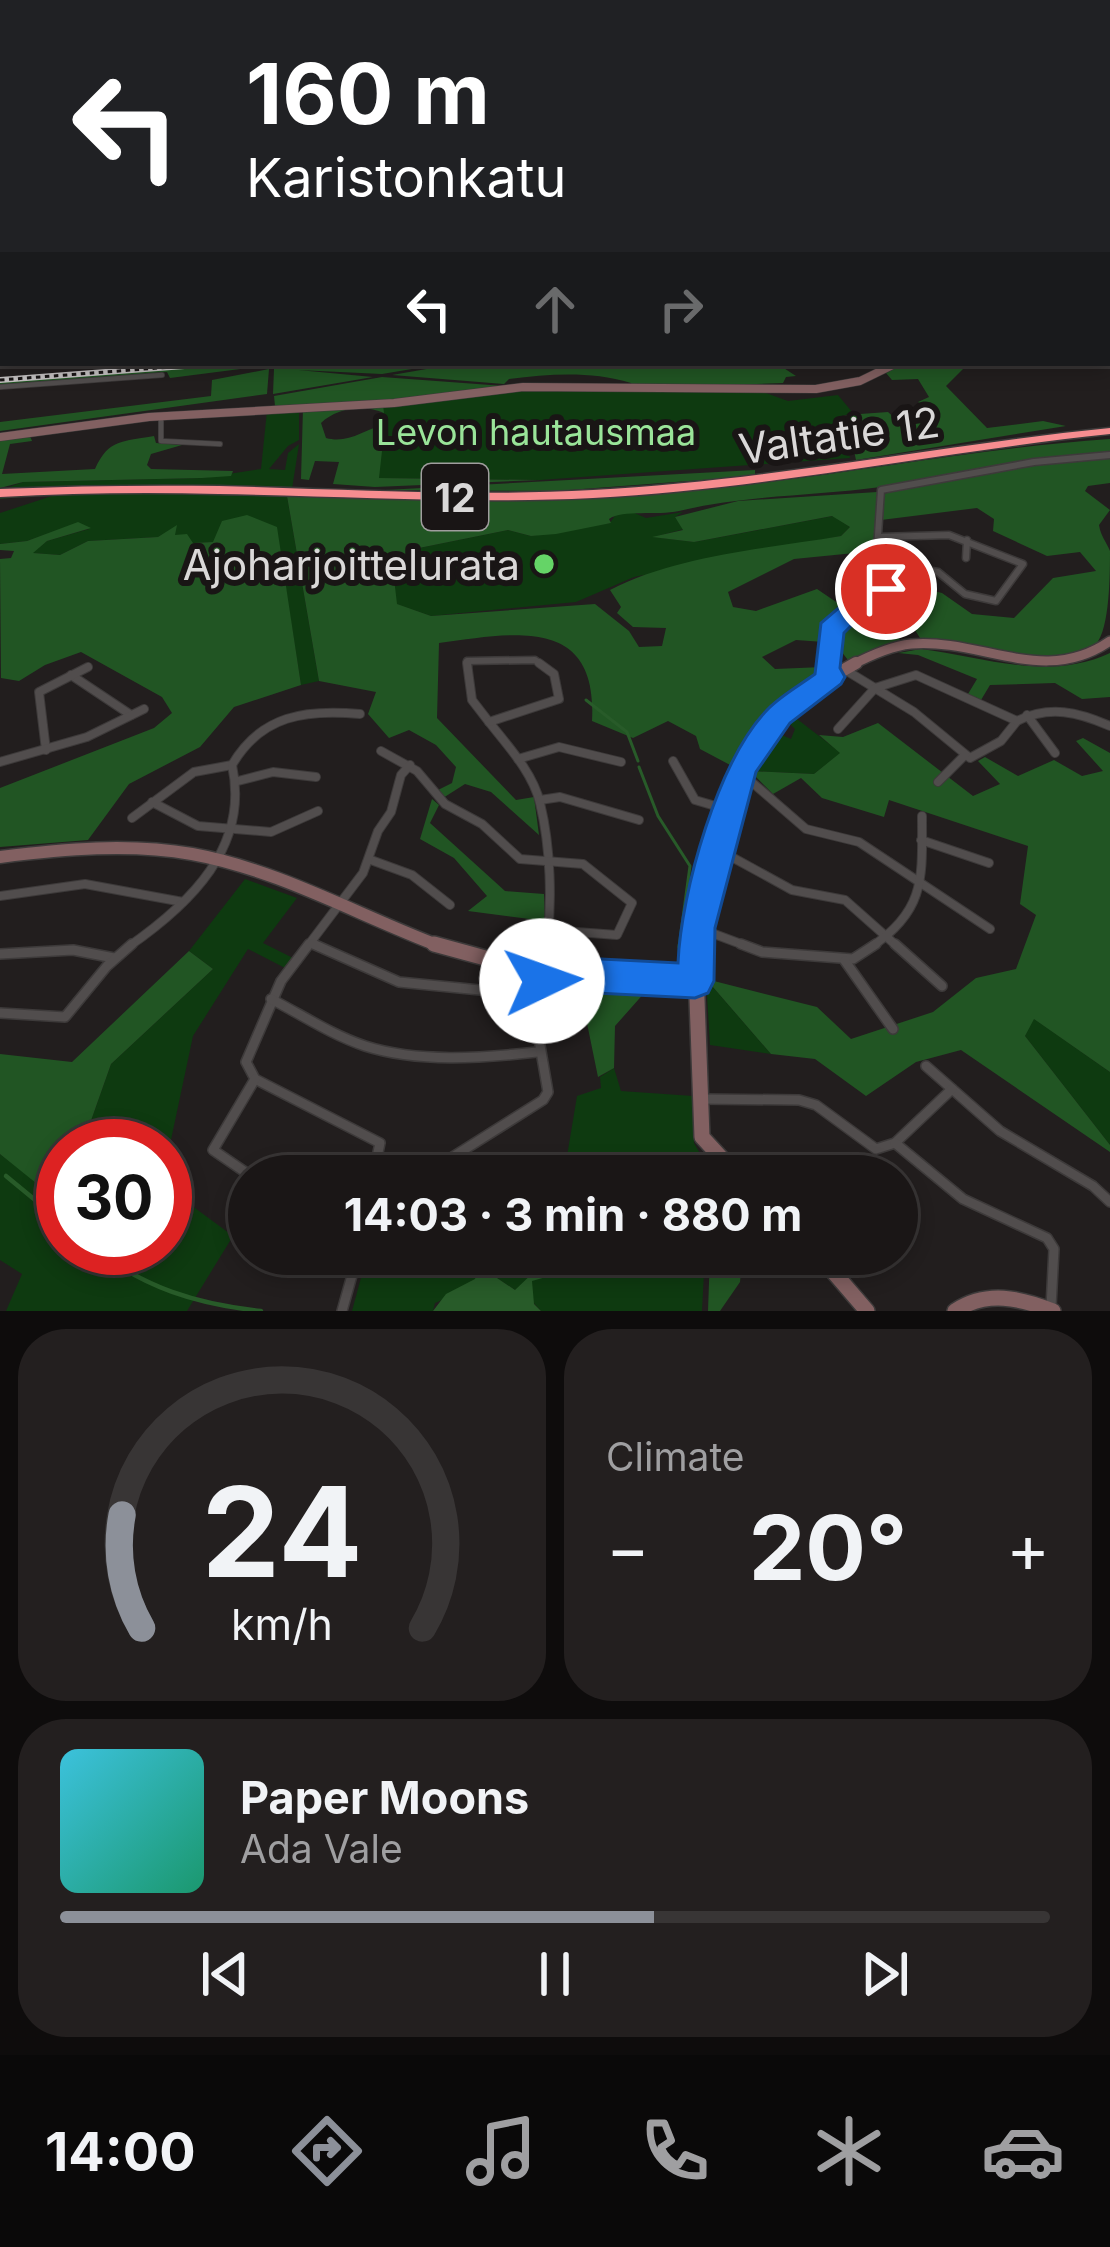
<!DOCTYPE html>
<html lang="en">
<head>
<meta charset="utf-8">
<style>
	:root { --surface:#1a1616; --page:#231f1f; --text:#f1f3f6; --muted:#9f9fa1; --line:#383535; --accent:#8c9099 }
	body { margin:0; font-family:Inter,sans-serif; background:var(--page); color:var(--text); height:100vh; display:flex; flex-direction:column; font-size:45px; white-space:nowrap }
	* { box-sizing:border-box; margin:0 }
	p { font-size:39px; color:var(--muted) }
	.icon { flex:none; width:66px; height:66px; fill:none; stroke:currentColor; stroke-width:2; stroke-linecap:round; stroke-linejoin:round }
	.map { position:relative; height:1311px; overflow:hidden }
	.drawer { display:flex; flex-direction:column; gap:18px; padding:18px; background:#0e0c0c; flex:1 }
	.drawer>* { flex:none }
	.guide { position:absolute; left:0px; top:0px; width:1110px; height:366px; box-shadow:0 6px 18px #0003,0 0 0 3px var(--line); background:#202124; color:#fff; overflow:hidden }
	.speed { position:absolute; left:36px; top:1119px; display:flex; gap:24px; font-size:60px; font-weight:700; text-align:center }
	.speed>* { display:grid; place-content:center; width:156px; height:156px; border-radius:50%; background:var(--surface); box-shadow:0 6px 18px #0003,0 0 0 3px var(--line); line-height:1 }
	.speed .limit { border:18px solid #d22; background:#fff; color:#111 }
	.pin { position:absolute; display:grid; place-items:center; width:102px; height:102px; color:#fff; margin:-51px; border:6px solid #fff; border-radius:50%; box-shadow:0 3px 12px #0007 }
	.me { position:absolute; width:132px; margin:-66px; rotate:87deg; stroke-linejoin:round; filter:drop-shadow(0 0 9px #0008) }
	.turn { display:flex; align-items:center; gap:42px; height:252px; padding:0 48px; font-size:54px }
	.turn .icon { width:156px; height:156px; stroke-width:2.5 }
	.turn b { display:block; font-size:84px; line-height:102px }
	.lanes { display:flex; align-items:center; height:114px; padding:0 48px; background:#0003; justify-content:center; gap:60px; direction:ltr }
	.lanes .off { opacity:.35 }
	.big { font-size:90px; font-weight:700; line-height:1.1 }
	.drawer .card { flex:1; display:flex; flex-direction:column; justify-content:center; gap:18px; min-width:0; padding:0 42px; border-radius:48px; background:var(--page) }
	.drawer .dial { align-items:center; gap:0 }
	.dial svg { height:312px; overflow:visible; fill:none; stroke:var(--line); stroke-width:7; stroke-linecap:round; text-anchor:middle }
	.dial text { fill:var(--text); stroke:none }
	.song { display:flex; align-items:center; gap:36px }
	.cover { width:144px; height:144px; border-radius:18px; background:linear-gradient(135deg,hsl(190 70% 55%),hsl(160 70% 35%)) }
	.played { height:12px; border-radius:6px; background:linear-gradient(90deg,var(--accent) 60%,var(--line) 60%) }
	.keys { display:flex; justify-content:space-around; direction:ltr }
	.heat { display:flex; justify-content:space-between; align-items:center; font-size:66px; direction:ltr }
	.drawer .tiles { flex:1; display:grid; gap:18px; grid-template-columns:1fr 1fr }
	.card:last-child { grid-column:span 2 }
	.trip { position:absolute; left:228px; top:1155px; width:690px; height:120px; border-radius:60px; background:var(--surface); box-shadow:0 6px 18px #0003,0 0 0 3px var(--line); font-weight:700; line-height:120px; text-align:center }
	.menu { display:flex; height:192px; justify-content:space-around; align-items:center; background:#0a0909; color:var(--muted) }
	.menu .icon { width:84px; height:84px }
	.menu .current { color:var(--accent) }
	.menu b { font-size:54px; color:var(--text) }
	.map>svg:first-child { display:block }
	.green { fill:#0e3a10 }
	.forest { fill:#215523 }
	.water { fill:#285b29 }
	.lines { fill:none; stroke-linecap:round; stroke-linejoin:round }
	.stream-far1 { stroke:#285b29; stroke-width:3 }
	.stream { stroke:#285b29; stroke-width:4.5 }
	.street-far3-casing { stroke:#3d3a3a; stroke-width:6 }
	.street-far2-casing { stroke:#3d3a3a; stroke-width:9 }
	.street-far1-casing { stroke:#3d3a3a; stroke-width:10 }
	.street-casing { stroke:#3d3a3a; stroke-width:12 }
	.secondary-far3-casing { stroke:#3d3a3a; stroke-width:9 }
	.secondary-far2-casing { stroke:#3d3a3a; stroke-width:12 }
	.secondary-far1-casing { stroke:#3d3a3a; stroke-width:15 }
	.secondary-casing { stroke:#3d3a3a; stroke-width:18 }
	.highway-casing { stroke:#3d3a3a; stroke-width:3 }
	.street-far3 { stroke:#514d4d; stroke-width:4.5 }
	.street-far2 { stroke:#514d4d; stroke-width:6 }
	.street-far1 { stroke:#514d4d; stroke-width:8 }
	.street { stroke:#514d4d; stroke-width:9 }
	.secondary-far3 { stroke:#826061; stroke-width:8 }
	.secondary-far2 { stroke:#826061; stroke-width:9 }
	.secondary-far1 { stroke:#826061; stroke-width:12 }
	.secondary { stroke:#826061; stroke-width:15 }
	.highway { fill:#f68d90; fill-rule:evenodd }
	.rail-casing { stroke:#c4c1c1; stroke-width:6 }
	.rail { stroke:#191515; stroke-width:3; stroke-dasharray:4.5; stroke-linecap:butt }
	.route { fill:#1a73e8; stroke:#114b97; stroke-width:3 }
	.poi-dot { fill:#65d467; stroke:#191515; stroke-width:4.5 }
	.labels { text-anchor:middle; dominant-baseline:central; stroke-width:12; stroke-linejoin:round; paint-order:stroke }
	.far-park-label { font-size:36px; fill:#9ae499; stroke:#191515 }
	.shield { fill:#191515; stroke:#a09e9e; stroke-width:3 }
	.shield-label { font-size:39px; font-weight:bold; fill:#dad8d8 }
	.street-label { font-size:42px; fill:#dad8d8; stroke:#191515 }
	.poi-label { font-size:42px; fill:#dad8d8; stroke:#191515; text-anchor:end }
</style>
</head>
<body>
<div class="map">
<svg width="1110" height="1311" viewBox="0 0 1110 1311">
	<rect width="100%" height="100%" fill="#221e1e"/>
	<g class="green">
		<polygon points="572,388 766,393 788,401 838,395 853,413 842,416 850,458 540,480 378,478 383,405 491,392"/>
		<polygon points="299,409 299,440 288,446 269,469 285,470 288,453 299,444 292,489 9,487 23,482 202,478 261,469 267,411"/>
		<polygon points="68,492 287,496 319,681 301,685 276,527 214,542 193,543 174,535 176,527 158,537 88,541 60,555 32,553 47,541 89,529 78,523 27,541 0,544 0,513 58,494 0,499 0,496"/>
		<polygon points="630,511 646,518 683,512 675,517 684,529 654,537 694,542 833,516 850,527 841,536 634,577 576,602 431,616 396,604 393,569 419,548 508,530 531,536 610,523 616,514"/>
		<polygon points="792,715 841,753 814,774 750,771 777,733 791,739 795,729 787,721"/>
		<polygon points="245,879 297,898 263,943 295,959 287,969 248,949 193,1036 165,1168 165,1146 82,1146 111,1064 213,969 189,951"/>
		<polygon points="706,979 771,1054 710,1045"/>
		<polygon points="1033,1018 1110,1072 1110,1145 1025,1036"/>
		<polygon points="614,1068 621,1091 693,1096 694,1143 705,1162 706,1176 536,1176 567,1156 577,1096 601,1088 600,1077"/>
		<polygon points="0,1154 63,1202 63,1248 165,1248 165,1186 233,1236 187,1311 6,1311 22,1274 0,1260"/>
		<polygon points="388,1254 705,1254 702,1311 541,1311 520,1288 515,1290 497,1278 435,1303 433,1311 352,1311 365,1263"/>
	</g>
	<g class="forest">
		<polygon points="241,363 263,366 170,378 167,372 0,385 0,381"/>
		<polygon points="277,363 448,363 382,374 298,370 373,377 273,394 274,369 283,369 270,367"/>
		<path d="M 461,363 L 776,363 L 796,376 L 786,377 L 783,383 L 633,388 L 631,383 C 590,371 551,374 509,379 L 504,384 L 392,375 Z"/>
		<polygon points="903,363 969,363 946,386 987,428 1043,421 1066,426 856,460 846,415 888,412 899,422 935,412 918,402 929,397 918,379 892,380 886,373"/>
		<polygon points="269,369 267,394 0,431 0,422 211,396 212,380"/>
		<polygon points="382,377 504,386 395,402 275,406 274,396"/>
		<path d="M 383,405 L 384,413 C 365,404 336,408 321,423 L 326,438 C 348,444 364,430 385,424 L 379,478 L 540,480 L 375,487 L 333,484 L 339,462 L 315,461 L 309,480 L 301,479 L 303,408 Z"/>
		<path d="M 30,436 L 32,441 L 10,444 L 2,474 L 95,469 C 109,438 123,442 154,436 L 156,443 L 182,445 L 151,454 L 147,465 L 151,469 L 233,471 L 231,476 L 202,478 L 23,482 L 0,488 L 0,440 Z"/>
		<path d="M 1110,439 L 1110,452 C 1032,456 958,476 881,487 C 813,496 746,495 679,511 C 657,516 623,509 609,519 L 611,523 L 556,534 L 531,536 L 508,530 L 419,548 L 393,570 L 397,604 L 431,616 L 595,604 L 629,631 L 639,647 L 662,646 L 666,628 L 633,627 L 617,613 L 621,607 L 610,590 C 678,555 765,549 841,536 L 850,527 L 832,516 L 694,542 L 652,537 L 683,530 L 675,517 L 738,501 L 877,492 L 875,551 L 794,559 L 728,592 L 733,607 L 756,611 L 817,589 L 848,610 L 828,629 L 824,642 L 796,640 L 762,657 L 775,669 L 823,667 L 822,674 L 774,709 L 732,766 L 700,749 L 696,736 L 668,721 L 633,738 L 592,721 C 598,615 514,633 439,643 L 437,718 L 516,800 L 534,797 L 539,835 L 491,792 L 465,784 L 443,798 L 436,791 L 452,783 L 456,767 L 436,745 L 409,730 L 389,738 L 368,714 L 376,692 L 319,681 L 287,496 C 418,500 550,504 681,492 C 825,479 966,449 1110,439 Z"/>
		<path d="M 1110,457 L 1110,483 L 1088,486 L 1085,491 L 1110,510 L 1099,525 C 1101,537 1106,541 1110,551 C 1110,572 1110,629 1096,644 C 1043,671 976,645 920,638 L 913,627 L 895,629 L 900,640 L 848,660 L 830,637 L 843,620 L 888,598 L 886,579 L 942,593 L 972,614 L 1014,618 L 1053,578 L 1096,571 L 1080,552 L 1047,556 L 993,531 L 994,519 L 977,508 L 881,520 L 882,494 L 1030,464 Z"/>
		<polygon points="755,470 755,476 556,491 385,490"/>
		<polygon points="247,515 277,527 301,685 234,707 200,747 129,784 88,840 0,847 0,788 154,728 172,713 162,697 81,652 45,665 19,681 1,678 0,559 11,558 14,551 0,550 0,544 27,541 78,522 91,528 47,541 33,553 60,555 88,541 158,537 177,525 175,535 187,534 193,543 213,542 222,521"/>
		<path d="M 921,649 C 985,657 1048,682 1110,653 L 1110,697 L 1082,699 L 1055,683 L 990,685 L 981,700 L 968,694 L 977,679 L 918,655 L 898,653 Z"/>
		<polygon points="878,723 973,796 1000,784 978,761 985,757 1018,776 1054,760 1082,776 1103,771 1076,741 1083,738 1110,753 1110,1072 1034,1019 1025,1036 1110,1145 1110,1152 961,1050 916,1062 866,1096 815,1059 771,1054 706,979 817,1007 851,1039 933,1012 976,978 1016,969 1036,915 1020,904 1028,846 889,800 884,817 822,798 801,778 773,794 750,771 814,774 840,753 819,735 843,737"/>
		<polygon points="432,799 439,805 430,823 505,891 544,894 545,921 468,911 487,896 454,858 420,839"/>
		<polygon points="189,951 213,969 111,1064 82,1146 63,1146 62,1204 0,1154 0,1054 72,1062"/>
		<polygon points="580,989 646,991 615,1026 614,1068 598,1077"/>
		<polygon points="710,1254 743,1254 740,1282 720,1311 708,1311"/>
	</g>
	<polygon class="water" points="485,1254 481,1278 497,1278 515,1290 537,1269 587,1254 571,1270 532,1281 534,1304 541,1311 433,1311 446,1294 475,1279"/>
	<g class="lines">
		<g class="stream-far1">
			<polyline points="586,700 627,732 638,761"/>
			<polyline points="639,767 658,816 690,866 679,947"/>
		</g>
		<g class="stream">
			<polyline points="680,944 680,971"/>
			<polyline points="6,1176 63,1223"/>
			<path d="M 93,1248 C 145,1288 196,1304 261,1311"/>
		</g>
		<g class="street-far3-casing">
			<g id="street-far3">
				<polyline points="0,387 162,375"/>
				<polyline points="161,417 161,441 220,444"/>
			</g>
		</g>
		<g class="street-far2-casing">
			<g id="street-far2">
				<polyline points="879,537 949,535 1023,564 996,601 965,594 938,572 879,562"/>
				<polyline points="966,558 967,540"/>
				<polyline points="468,666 467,661 535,660 543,666"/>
				<path d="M 826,666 C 832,618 844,614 886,594 L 877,549 L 881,490 L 1034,462 L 1110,455"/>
			</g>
		</g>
		<g class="street-far1-casing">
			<g id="street-far1">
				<polyline points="467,663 472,700 489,722"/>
				<polyline points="827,663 829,675"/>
				<polyline points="847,671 914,712 970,758 1001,741 1017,721"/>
				<polyline points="71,675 131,715"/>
				<polyline points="1027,715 1055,753"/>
				<path d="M 489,722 C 508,746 533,773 540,803 C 551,848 552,902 547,947"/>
				<polyline points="489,722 559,699 554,674 539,663"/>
				<path d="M 838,729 L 875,688 L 916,675 L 1017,721 C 1050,705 1078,712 1110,726"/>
				<polyline points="46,750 39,692 88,667"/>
				<polyline points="381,751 417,771 445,804 482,824 520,859 583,864 632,903 617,935 550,930"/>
				<polyline points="518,759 559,747 621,762"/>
				<polyline points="673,761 695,800 729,810"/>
				<polyline points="0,762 87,737 144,709"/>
				<polyline points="747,778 806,829 859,842 990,929"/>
				<polyline points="238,781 273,772 316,777"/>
				<polyline points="938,782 965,755"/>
				<polyline points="540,800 560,797 639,820"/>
				<polyline points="152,802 198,826 271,832 318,811"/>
				<polyline points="132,818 194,772 232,765"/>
				<polyline points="921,840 989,863"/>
				<polyline points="719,850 792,890 845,900 898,947"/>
				<polyline points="371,860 412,875 450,905"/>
				<polyline points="0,896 85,884 183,902"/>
				<polyline points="701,929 749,947"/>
				<polyline points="313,944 320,947"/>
				<path d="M 128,947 C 190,904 250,847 232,765 C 261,715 306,709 360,714"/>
				<polyline points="307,947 363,873 378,831 391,812 401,775 410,765"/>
				<path d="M 871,947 C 927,910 922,875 922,816"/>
			</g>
		</g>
		<g class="street-casing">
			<g id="street">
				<polyline points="309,944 281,981 246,1062 255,1079 380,1143 373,1176"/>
				<polyline points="313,944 399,982 540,996"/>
				<polyline points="741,944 762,952 853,959 876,944"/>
				<polyline points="895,944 942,986"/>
				<polyline points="0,954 73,950 114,958"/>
				<polyline points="845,961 893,1029"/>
				<path d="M 271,999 C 302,1015 332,1035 365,1046 C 418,1063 483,1058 537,1052"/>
				<polyline points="0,1013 65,1017 107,966 132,944"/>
				<polyline points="926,1066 1000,1131 1093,1186 1110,1202"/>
				<polyline points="702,1099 799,1100 816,1105 876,1149 895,1143 952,1089"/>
				<polyline points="895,1143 963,1199 1047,1238 1054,1249 1051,1307"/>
				<polyline points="443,1163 543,1100 548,1092 537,1028 547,944"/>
				<polyline points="251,1176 213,1150 255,1079"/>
				<polyline points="342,1311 358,1254"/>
			</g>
		</g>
		<g class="secondary-far3-casing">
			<polyline id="secondary-far3" points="0,437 149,417 394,403 523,387 816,389 860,381 897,363"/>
		</g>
		<g class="secondary-far2-casing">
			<path id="secondary-far2" d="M 850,666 C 869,656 890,646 911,644 C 982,638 1044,687 1110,641"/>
		</g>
		<g class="secondary-far1-casing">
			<g id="secondary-far1">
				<path d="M 0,857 C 64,849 129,843 192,854 C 280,870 359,916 442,947"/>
				<path d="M 695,947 C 698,915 708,886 717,855 C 746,758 762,714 856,663"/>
			</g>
		</g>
		<g class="secondary-casing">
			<g id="secondary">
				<polyline points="434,944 537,972 695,981"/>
				<polyline points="695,944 702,1137 738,1176"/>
				<polyline points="818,1254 867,1311"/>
				<path d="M 955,1311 C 987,1290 1020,1298 1053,1311"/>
			</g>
		</g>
		<g class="highway-casing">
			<g id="highway">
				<polygon points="1107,157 1110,158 1110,163 1107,162"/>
				<path d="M 1110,428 L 1110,434 C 938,452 767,489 593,498 C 469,504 344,496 219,494 C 146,492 73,493 0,497 L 0,489 C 73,486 146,485 219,486 C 344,489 469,497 593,490 C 767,481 938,445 1110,428 Z"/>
			</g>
		</g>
		<use href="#street-far3" class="street-far3"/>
		<use href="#street-far2" class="street-far2"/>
		<use href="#street-far1" class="street-far1"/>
		<use href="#street" class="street"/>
		<use href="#secondary-far3" class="secondary-far3"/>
		<use href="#secondary-far2" class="secondary-far2"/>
		<use href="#secondary-far1" class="secondary-far1"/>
		<use href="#secondary" class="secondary"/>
		<use href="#highway" class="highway"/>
		<g class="rail-casing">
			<polyline id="rail" points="0,380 224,363"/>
		</g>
		<use href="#rail" class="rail"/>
	</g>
	<linearGradient id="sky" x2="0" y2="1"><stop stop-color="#131010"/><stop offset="0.46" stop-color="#3e414c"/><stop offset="1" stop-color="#3e414c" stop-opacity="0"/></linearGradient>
	<rect width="1110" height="338" fill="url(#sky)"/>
	<path class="route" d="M 886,581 L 899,589 L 893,603 L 860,617 L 844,633 L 840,668 L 845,677 L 841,684 L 790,723 L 756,772 L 715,928 L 714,981 L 708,993 L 695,998 L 556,991 L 542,998 L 529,993 L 523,981 L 530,961 L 543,956 L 678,963 C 681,892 718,759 769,708 C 782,695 800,685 815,674 L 821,623 L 842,605 L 873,593 L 877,583 Z"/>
	<circle class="poi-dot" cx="544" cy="564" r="12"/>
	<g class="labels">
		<g class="far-park-label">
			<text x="536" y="432">Levon hautausmaa</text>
		</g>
		<rect class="shield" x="422" y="464" width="66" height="66" rx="9"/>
		<g class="shield-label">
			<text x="455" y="497">12</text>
		</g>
		<g class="street-label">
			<text transform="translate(839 435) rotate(-8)">Valtatie 12</text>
		</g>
		<g class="poi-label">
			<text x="520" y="564">Ajoharjoittelurata</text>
		</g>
	</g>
</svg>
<div class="speed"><div class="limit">30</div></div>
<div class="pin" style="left:886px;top:589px;background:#d93025"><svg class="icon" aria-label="arrive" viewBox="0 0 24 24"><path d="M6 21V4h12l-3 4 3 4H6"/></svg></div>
<svg class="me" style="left:542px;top:981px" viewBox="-20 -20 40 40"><circle r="19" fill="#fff"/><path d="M0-13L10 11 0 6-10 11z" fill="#1a73e8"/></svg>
<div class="trip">14:03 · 3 min · 880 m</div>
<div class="guide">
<div class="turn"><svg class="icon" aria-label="left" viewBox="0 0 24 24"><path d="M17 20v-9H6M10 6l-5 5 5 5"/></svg><div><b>160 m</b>Karistonkatu</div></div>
<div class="lanes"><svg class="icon" aria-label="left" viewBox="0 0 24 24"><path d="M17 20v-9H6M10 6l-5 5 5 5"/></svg><svg class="icon off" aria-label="ahead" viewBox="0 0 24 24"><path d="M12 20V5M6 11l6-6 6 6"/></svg><svg class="icon off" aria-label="right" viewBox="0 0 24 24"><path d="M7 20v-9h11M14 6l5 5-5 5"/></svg></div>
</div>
</div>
<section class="drawer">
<div class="tiles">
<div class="card dial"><svg viewBox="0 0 100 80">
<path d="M14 69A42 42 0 1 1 86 69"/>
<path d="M14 69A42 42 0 0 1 9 40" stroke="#8c9099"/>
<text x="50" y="56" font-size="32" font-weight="700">24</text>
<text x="50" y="72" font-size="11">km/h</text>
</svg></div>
<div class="card"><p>Climate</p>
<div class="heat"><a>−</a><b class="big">20°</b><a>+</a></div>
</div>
<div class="card">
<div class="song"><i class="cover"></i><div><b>Paper Moons</b><p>Ada Vale</p></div></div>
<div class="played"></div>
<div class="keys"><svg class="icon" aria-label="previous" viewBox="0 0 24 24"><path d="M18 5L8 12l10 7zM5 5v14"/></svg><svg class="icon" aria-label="pause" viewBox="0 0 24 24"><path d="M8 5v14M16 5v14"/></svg><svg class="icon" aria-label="next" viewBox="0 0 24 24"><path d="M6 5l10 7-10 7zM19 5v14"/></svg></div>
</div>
</div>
</section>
<nav class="menu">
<b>14:00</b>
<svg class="icon current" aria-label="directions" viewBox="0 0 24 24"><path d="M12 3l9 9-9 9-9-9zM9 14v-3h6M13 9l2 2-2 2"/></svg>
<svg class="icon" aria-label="music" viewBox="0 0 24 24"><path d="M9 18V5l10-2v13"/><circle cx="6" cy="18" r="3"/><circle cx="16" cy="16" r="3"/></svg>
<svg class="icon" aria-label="phone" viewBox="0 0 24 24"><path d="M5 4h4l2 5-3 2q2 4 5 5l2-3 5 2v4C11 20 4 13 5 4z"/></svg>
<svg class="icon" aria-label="climate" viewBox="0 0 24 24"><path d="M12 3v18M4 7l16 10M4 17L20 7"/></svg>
<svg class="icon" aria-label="car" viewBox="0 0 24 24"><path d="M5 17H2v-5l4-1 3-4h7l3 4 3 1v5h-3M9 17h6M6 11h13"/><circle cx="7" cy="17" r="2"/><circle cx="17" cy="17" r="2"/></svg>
</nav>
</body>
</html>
